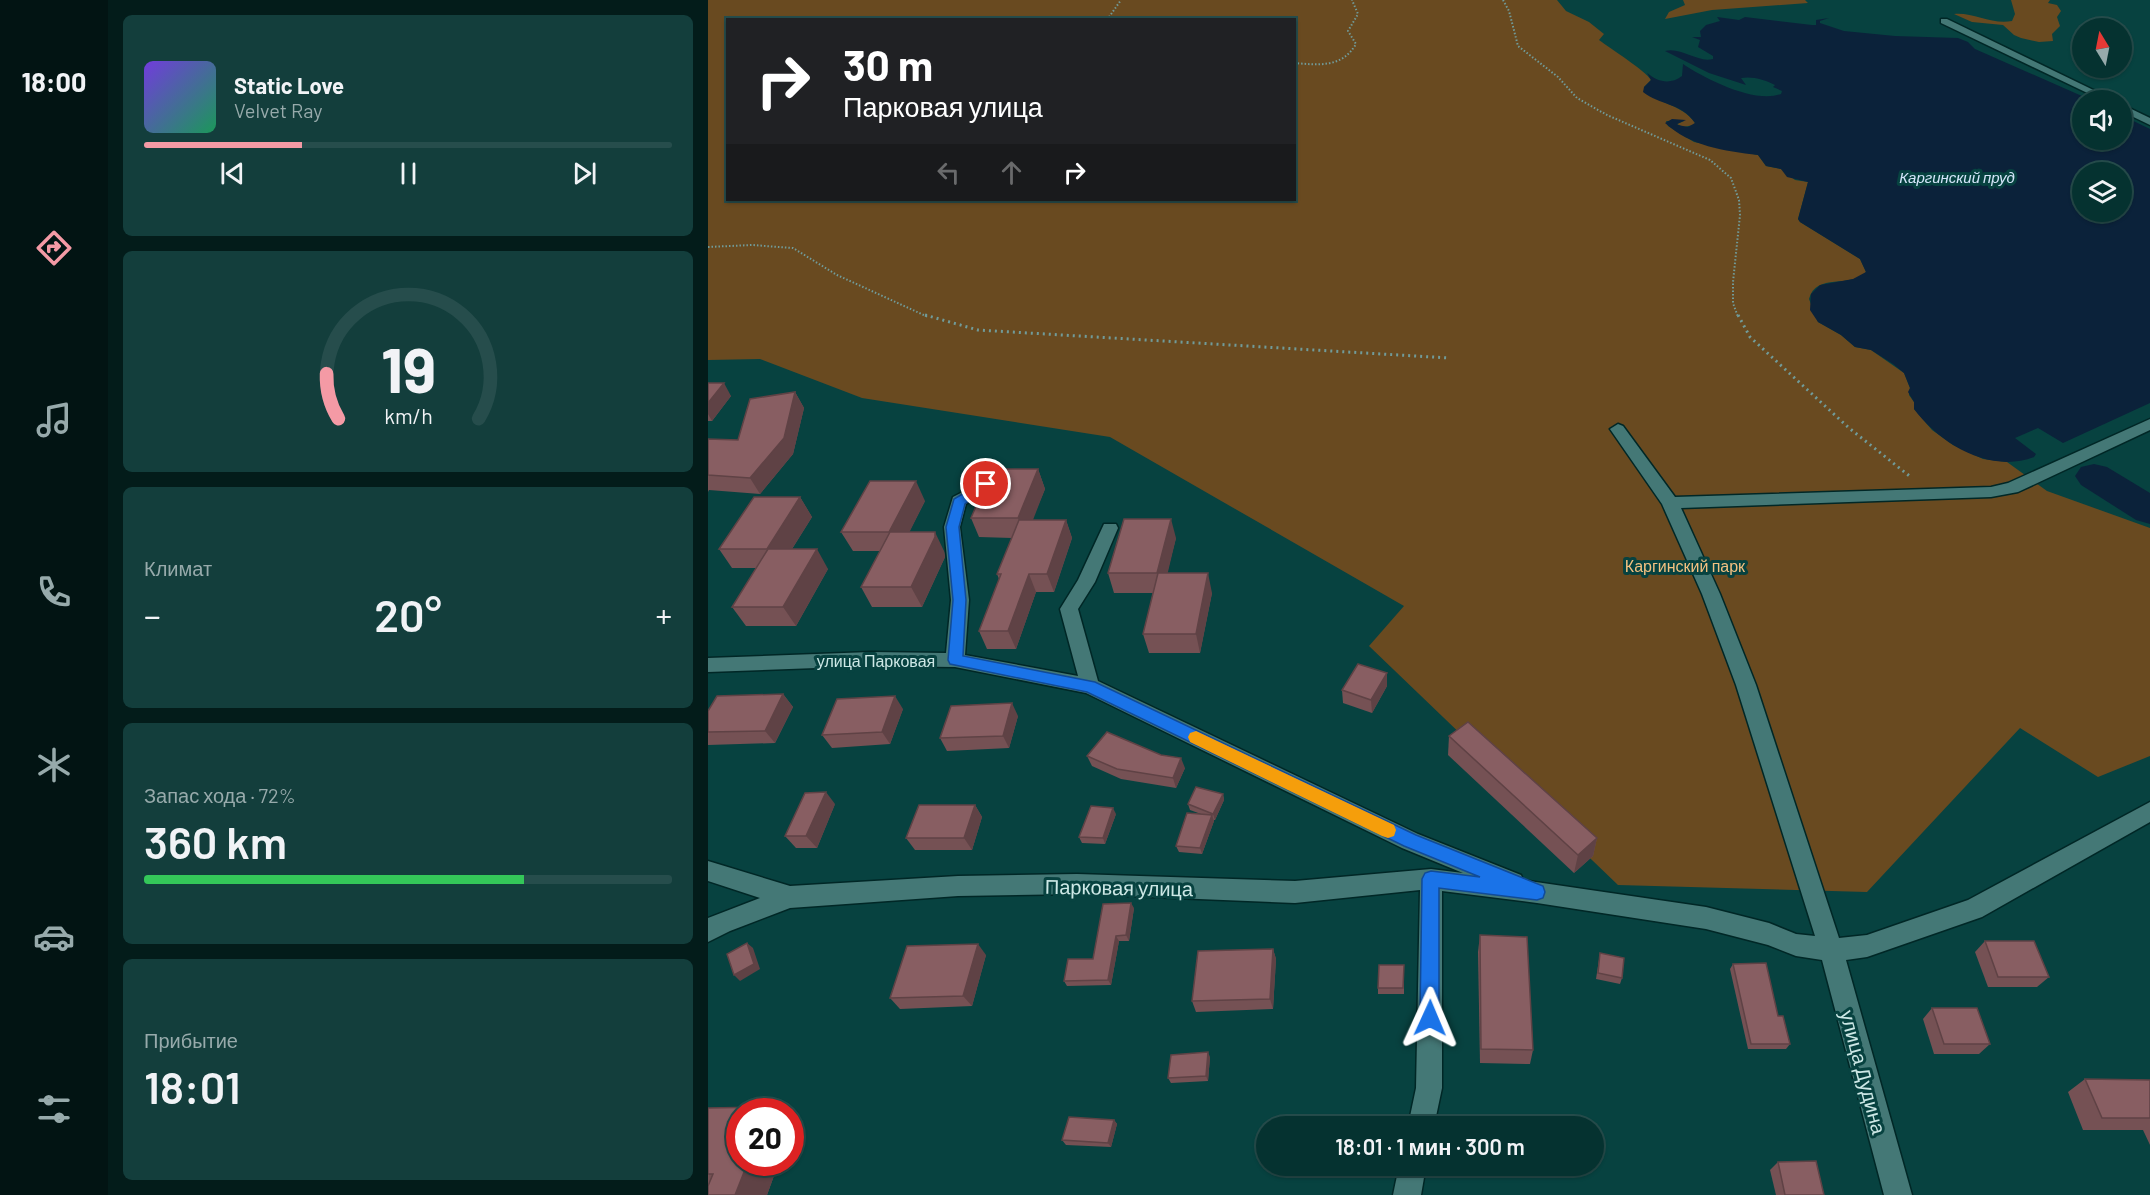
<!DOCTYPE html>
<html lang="ru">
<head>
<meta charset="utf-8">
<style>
	:root { --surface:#053230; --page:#133e3c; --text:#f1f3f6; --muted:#97aaab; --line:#264d4c; --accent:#f49aa5 }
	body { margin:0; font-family:Barlow,sans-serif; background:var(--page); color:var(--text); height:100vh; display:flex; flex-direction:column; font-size:22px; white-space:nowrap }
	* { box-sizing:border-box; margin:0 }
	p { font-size:20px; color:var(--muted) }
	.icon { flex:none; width:33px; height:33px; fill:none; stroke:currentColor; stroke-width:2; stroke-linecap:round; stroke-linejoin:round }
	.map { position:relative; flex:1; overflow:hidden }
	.panel { display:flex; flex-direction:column; gap:15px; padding:15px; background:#031c1a; width:600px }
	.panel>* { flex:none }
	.guide { position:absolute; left:18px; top:18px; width:570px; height:183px; border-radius:0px; box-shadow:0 2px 4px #0004,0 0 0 2px var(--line); background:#202124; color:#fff; overflow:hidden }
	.needle { width:39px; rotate:350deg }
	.controls { position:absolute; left:1364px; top:18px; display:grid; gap:12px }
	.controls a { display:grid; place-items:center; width:60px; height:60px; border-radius:50%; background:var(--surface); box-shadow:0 2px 4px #0004,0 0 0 2px var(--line); font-size:30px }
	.speed { position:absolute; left:18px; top:1098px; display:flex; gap:12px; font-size:30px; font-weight:700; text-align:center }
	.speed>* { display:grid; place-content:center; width:78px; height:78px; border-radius:50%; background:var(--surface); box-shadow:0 2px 4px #0004,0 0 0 2px var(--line); line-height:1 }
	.speed .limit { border:9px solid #d22; background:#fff; color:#111 }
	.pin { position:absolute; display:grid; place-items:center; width:51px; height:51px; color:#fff; margin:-26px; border:3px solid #fff; border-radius:50%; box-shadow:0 2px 6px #0007 }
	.me { position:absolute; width:66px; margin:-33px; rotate:1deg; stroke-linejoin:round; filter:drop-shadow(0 0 4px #0008) }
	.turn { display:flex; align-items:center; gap:21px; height:126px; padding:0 18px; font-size:27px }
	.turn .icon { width:78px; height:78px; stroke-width:2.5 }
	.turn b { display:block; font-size:42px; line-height:51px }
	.lanes { display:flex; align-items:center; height:57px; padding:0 18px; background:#0003; justify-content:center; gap:30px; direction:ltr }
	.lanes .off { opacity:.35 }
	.big { font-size:45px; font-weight:600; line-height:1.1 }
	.panel .card { flex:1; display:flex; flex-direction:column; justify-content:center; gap:9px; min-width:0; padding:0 21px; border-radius:9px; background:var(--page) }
	.panel .dial { align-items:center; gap:0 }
	.dial svg { height:156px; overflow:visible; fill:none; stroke:var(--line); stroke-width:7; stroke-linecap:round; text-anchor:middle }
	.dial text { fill:var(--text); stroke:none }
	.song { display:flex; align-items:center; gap:18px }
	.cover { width:72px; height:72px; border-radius:9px; background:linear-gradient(135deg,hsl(260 70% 55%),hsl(150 70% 35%)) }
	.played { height:6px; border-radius:3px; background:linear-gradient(90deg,var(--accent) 30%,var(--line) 30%) }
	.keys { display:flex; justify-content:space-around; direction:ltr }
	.heat { display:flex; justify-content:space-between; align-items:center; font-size:33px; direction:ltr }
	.charge { height:9px; border-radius:4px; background:linear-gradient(90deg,#34c759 72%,var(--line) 0) }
	.trip { position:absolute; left:548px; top:1116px; width:348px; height:60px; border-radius:30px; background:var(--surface); box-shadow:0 2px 4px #0004,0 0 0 2px var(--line); font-weight:600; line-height:60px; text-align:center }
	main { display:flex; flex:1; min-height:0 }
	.menu { display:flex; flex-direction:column; width:108px; justify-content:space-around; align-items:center; background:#021413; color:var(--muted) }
	.menu .icon { width:42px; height:42px }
	.menu .current { color:var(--accent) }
	.menu b { font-size:27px; color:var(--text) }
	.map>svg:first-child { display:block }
	.green { fill:#694a20; fill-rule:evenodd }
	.water { fill:#0b223a; fill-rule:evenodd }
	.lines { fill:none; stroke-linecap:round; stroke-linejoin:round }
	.river { fill:#0b223a; fill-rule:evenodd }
	.minor-casing { stroke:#002726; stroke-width:3 }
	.path-far1 { stroke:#719b99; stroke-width:2; stroke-dasharray:1.5 2; stroke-linecap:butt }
	.path { stroke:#719b99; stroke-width:3; stroke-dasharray:2 4; stroke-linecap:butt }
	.minor { fill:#447876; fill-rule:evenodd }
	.wall { fill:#755154 }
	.shaded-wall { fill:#5f4245 }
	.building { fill:#885e62; stroke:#5f4245; stroke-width:1.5 }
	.route { fill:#1a73e8; stroke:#114b97; stroke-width:1.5 }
	.slow { fill:#f59e0b }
	.labels { text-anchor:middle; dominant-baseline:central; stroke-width:6; stroke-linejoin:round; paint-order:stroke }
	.far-water-label { font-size:15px; font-style:italic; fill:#d5e6fa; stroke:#074240 }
	.park-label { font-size:16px; fill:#f3c080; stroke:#074240 }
	.street-label { font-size:16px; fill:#cde8e6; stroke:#074240 }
	.near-street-label { font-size:20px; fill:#cde8e6; stroke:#074240 }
</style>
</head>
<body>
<main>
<nav class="menu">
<b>18:00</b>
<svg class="icon current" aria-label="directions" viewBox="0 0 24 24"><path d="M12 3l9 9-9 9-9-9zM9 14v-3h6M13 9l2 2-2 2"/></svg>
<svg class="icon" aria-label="music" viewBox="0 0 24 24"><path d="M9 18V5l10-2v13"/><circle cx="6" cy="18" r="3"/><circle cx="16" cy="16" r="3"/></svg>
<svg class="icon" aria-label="phone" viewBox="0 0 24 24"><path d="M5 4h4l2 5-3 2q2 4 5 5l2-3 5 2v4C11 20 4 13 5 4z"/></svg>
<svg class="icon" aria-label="climate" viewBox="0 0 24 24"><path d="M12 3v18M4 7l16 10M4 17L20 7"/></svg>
<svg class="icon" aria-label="car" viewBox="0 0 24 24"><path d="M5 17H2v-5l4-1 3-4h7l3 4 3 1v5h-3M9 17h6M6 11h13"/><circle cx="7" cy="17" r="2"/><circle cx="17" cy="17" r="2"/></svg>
<svg class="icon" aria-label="filters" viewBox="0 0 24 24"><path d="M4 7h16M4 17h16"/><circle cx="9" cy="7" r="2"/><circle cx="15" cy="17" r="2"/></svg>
</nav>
<section class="panel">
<div class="card">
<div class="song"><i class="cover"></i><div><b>Static Love</b><p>Velvet Ray</p></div></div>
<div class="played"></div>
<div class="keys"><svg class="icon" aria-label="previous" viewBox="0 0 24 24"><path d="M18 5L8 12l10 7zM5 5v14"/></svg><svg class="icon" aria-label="pause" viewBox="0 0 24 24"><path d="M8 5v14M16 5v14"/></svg><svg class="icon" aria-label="next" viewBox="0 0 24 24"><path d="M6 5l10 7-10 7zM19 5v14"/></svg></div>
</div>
<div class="card dial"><svg viewBox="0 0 100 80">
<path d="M14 69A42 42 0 1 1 86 69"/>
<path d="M14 69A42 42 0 0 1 8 46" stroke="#f49aa5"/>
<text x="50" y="56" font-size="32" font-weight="700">19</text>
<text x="50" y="72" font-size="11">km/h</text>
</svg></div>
<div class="card"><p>Климат</p>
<div class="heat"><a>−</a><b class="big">20°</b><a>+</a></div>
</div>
<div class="card"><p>Запас хода · 72%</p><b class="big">360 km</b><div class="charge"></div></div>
<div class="card"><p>Прибытие</p><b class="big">18:01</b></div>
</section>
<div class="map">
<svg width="1442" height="1195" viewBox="0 0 1442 1195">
	<rect width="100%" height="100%" fill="#074240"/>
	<g class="green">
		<path d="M 0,0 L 849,0 L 858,11 L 881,22 L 896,34 L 891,40 C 903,49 938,71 943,80 L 936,87 C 947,105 974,103 987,123 L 986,125 L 975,127 L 969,124 L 976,121 L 958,121 L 960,126 L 986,142 L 1050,155 L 1058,166 L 1073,169 L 1087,180 L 1100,182 L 1090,219 L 1092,222 L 1152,259 L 1158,272 C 1143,289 1108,272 1101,299 L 1110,322 L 1133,335 L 1147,347 L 1163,350 L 1196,373 L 1202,388 L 1201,395 L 1206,402 L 1206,409 L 1224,430 L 1245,445 L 1275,459 L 1299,462 L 1339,491 L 1442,528 L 1442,756 L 1390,777 L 1312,728 L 1159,892 L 910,885 L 661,646 L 696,606 L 402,437 L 154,398 L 52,359 L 0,360 ZM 20,20 L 586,20 L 586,200 L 20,200 Z"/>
		<polygon points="975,0 1097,0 1100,3 1004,10 957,19 961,12 977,5"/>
		<path d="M 1303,0 L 1342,0 L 1340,3 L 1349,5 L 1353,11 L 1349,17 L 1352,26 L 1344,34 L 1345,41 L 1331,42 L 1313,38 L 1306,35 L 1295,25 L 1264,22 L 1246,14 C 1265,12 1284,25 1304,21 L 1307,14 Z"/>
	</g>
	<path class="water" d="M 1009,17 L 1031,20 L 1037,17 L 1104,25 L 1108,25 L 1108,20 L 1121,18 L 1112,21 L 1112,23 L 1136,31 L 1187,36 L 1250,38 L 1260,42 L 1267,49 L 1383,100 L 1374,100 L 1374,140 L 1413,140 L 1413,115 L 1442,129 L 1442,403 L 1355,443 L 1330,428 L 1307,438 L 1328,454 L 1326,457 C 1282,474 1232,444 1206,409 L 1206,402 L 1200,392 L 1202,388 L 1196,373 L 1185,364 L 1163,350 L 1147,347 L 1133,335 L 1110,322 L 1102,310 L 1103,294 L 1112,285 L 1145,279 L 1158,272 L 1152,259 L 1092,222 L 1090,219 L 1100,182 L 1079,177 L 1073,169 L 1058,166 L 1050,155 C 1016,151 982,146 957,123 L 964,119 L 978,120 L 969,124 L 970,125 L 980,127 L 987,123 C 974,103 951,105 935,92 L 936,87 L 943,80 L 939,73 C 950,82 962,85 974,76 L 975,64 C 997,79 1047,104 1073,94 L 1074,91 L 1065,87 L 1067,85 C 1057,80 1045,76 1033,78 L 1038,85 L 1001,73 L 957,51 C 974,47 989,63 1005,59 L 1005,56 L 990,47 L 992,40 L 984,37 L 993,37 L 992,31 L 998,25 L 1012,21 ZM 1374,172 L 1413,172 L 1413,212 L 1374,212 Z"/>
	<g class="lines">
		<polygon class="river" points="1386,464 1399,467 1442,493 1442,524 1428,520 1373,485 1367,476 1373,467"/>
		<g class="minor-casing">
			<g id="minor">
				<polygon points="1233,19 1239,19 1406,100 1394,100 1233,23"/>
				<polygon points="1413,104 1442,118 1442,125 1413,111"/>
				<polygon points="1442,419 1442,430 1310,492 1283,497 973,508 1012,594 1048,685 1131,938 1159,935 1260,900 1442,802 1442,822 1274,917 1159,957 1138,960 1204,1195 1176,1195 1114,960 1088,956 1060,945 998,929 829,903 734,891 734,1088 726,1126 700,1126 708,1088 712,890 587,903 369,894 250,896 82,908 22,931 0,942 0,918 52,898 0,881 0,861 82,886 250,876 369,874 587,881 723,869 755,873 694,848 378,693 247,667 163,666 0,672 0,658 163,652 238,653 243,600 236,527 245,497 278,480 284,481 286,485 258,504 252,527 261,600 257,655 370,676 352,609 370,580 396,524 408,524 410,528 387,582 370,609 390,681 710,834 813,875 815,880 998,907 1061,923 1088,934 1107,936 1028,685 994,594 954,504 902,429 910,424 915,426 967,497 1283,487 1300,483"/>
				<polygon points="691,1166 718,1166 713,1195 685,1195"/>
			</g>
		</g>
		<g class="path-far1">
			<polyline points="795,0 801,11 810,46 850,77 869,98 899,115 1002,160 1023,178 1031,200 1032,215 1025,282 1025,303 1030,317"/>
			<polyline points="399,20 413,0"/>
			<path d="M 586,63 C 611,65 634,68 648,44 L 640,31 L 650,14 L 644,0"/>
			<polyline points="0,247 44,245 85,248 129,275 220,317"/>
		</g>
		<g class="path">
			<polyline points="217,315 270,330 741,358"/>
			<polyline points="1030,315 1042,337 1141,428 1204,478"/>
		</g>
		<use href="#minor" class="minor"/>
	</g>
	<g class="wall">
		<polygon points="0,383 23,396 4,421 0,421"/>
		<polygon points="87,392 96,408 85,454 52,494 1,490 0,492 0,439 30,440"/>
		<polygon points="330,469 337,489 324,520 358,520 364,538 346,592 328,592 308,649 279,649 271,631 291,579 289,574 304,538 271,537 263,518"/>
		<polygon points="92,497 104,517 84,549 120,569 88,626 38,626 24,607 48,568 24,568 11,549"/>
		<polygon points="217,501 201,532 236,551 237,557 214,607 164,607 153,587 172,551 145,551 133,532"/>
		<polygon points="468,538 459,573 504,593 492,653 441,653 435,634 445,593 406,593 400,573"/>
		<polygon points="679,686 664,713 635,703 634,690"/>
		<polygon points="75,694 85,707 67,743 0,745 0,711"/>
		<polygon points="195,709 182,744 124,748 114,735"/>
		<polygon points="310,716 301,748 239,751 232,738"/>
		<polygon points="741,736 889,838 885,856 866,873 740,755"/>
		<polygon points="379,756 477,768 468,788 413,779 384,766"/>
		<polygon points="515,794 516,800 507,820 506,820 506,821 494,854 471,852 468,846 493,814 482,810 480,804"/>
		<polygon points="127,804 109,848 88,848 77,836"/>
		<polygon points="267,805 274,817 264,850 207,850 198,838"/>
		<polygon points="408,814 397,844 374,843 371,837"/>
		<polygon points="426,908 421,941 411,941 403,985 359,986 356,981 385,959"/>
		<polygon points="772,935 825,1050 822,1064 772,1063 770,952"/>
		<polygon points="1277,941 1341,977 1329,987 1280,987 1267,952"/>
		<polygon points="565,949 568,959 565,1009 488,1012 484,1001"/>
		<polygon points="892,953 914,978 912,984 888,979"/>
		<polygon points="278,955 264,1006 192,1009 182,998"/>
		<polygon points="1025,964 1070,1016 1082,1044 1078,1049 1040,1049 1022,969"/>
		<polygon points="696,965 696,994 670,994 670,988"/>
		<polygon points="1224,1008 1282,1044 1271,1054 1226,1054 1215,1019"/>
		<polygon points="502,1057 500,1081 463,1083 460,1078"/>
		<polygon points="1377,1079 1442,1080 1442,1145 1435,1130 1375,1130 1360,1092"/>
		<polygon points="62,1107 68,1112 32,1112 32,1162 71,1162 59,1195 0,1195 0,1108"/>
		<polygon points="406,1120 409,1124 403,1147 358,1145 354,1140"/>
		<polygon points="1070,1162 1116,1195 1068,1195 1062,1170"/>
	</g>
	<g class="shaded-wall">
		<polygon points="16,383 23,396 4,421 0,414 0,403"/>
		<polygon points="87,392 96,408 85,454 52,494 42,478"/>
		<polygon points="330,469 337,489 318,538 310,518"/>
		<polygon points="208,481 217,501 192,551 181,532"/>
		<polygon points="92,497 104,517 72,568 59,549"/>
		<polygon points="463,519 468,538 455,593 449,573"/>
		<polygon points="358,520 364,538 346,592 339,574"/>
		<polygon points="227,532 236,551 237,557 214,607 203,587"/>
		<polygon points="109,549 120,569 88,626 75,607"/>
		<polygon points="500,573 504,593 492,653 488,634"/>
		<polygon points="321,574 328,592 308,649 300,631"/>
		<polygon points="679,673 679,686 664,713 663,700"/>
		<polygon points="75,694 85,707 67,743 57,731"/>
		<polygon points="187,696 195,709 182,744 174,732"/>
		<polygon points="304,703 310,716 301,748 295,736"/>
		<polygon points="473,758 477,768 468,788 465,778"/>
		<polygon points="118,792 127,804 109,848 98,836"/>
		<polygon points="515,794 516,800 507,820 505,814"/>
		<polygon points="267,805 274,817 264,850 256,838"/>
		<polygon points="405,808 408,814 397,844 395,838"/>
		<polygon points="504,815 506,821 494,854 492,848"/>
		<polygon points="889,838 885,856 866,873 870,855"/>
		<polygon points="423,903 426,908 421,941 418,935"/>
		<polygon points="408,936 411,941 403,985 400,980"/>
		<polygon points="39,943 45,948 52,969 32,981 26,975"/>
		<polygon points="270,944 278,955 264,1006 255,996"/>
		<polygon points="565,949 568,959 565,1009 562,999"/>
		<polygon points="500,1052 502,1057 500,1081 498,1076"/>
		<polygon points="62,1107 68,1112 60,1112"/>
		<polygon points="406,1120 409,1124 403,1147 400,1143"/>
		<polygon points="82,1121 86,1124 82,1133"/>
		<polygon points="40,1162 71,1162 59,1195 27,1195"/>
	</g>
	<g class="building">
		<polygon points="0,383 16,383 0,403"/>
		<polygon points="87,392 76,438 42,478 0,475 0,439 30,440 42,399"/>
		<polygon points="284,469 330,469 310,518 263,518"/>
		<polygon points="162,481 208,481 181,532 133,532"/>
		<polygon points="46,497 92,497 59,549 11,549"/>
		<polygon points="416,519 463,519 449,573 400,573"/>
		<polygon points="311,520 358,520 339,574 321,574 300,631 271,631 293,574 289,574"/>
		<polygon points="182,532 227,532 227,537 203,587 153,587"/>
		<polygon points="60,549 109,549 75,607 24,607"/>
		<polygon points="450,573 500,573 488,634 435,634"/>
		<polygon points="650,664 679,673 663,700 634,690"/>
		<polygon points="75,694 57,731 0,732 0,711 9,696"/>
		<polygon points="187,696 174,732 114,735 129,699"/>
		<polygon points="304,703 295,736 232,738 243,706"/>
		<polygon points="760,722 889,838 870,855 741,736"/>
		<polygon points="399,732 453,755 473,758 465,778 409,769 379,756"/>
		<polygon points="488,787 515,794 505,814 480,804"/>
		<polygon points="118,792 98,836 77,836 97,793"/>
		<polygon points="211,805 267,805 256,838 198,838"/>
		<polygon points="383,806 405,808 395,838 371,837"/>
		<polygon points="479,813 504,815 492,848 468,846"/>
		<polygon points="423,903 418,935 408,936 400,980 356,981 360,959 385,959 395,904"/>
		<polygon points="772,935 819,937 825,1050 773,1049"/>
		<polygon points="1277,941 1326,941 1341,977 1290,977"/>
		<polygon points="39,943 46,964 26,975 19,954"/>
		<polygon points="270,944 255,996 182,998 199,946"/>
		<polygon points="565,949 562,999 484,1001 490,951"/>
		<polygon points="892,953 916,958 914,978 890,973"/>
		<polygon points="1058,963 1070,1016 1075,1016 1082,1044 1043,1044 1025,964"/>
		<polygon points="671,965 696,965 695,988 670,988"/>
		<polygon points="1224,1008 1269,1008 1282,1044 1236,1044"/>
		<polygon points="500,1052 498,1076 460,1078 463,1055"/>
		<polygon points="1377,1079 1442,1080 1442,1118 1394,1118"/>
		<polygon points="62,1107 60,1112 32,1112 32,1162 40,1162 27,1195 0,1195 0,1186 5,1174 0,1174 0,1108"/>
		<polygon points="361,1117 406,1120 400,1143 354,1140"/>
		<polygon points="1108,1161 1116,1195 1077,1195 1070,1162"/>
	</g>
	<polygon class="route" points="278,480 284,484 257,504 251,527 258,600 255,656 387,682 708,835 835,886 837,892 835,898 829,900 731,888 731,1018 728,1025 722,1028 715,1025 712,1018 714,879 717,873 723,871 772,877 696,846 379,692 242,664 240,660 245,600 238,527 246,499"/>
	<polygon class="slow" points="488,731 686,825 688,830 686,836 680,838 674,836 482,742 480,737 482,733"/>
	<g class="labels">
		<g class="far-water-label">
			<text x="1249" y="177">Каргинский пруд</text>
		</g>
		<g class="park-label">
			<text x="977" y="565">Каргинский парк</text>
		</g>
		<g class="street-label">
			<text x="168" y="660">улица Парковая</text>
		</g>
		<g class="near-street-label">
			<text transform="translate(411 887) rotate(1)">Парковая улица</text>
			<text transform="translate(1156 1072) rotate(75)">улица Дудина</text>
		</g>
	</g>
</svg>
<div class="controls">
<a><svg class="needle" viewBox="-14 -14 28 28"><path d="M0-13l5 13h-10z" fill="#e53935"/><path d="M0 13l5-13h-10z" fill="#97aaab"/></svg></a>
<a><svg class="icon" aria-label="sound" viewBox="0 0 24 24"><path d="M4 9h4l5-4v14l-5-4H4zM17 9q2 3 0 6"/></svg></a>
<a><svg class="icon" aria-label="layers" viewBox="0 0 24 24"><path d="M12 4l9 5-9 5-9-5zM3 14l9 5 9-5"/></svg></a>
</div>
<div class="speed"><div class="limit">20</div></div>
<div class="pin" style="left:278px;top:484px;background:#d93025"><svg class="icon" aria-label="arrive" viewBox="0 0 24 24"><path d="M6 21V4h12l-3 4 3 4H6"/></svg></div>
<svg class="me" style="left:722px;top:1018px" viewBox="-20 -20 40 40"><path d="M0-17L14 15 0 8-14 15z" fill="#1a73e8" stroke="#fff" stroke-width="4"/></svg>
<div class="trip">18:01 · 1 мин · 300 m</div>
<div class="guide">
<div class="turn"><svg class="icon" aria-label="right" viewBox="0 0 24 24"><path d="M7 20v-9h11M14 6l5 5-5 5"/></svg><div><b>30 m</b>Парковая улица</div></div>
<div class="lanes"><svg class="icon off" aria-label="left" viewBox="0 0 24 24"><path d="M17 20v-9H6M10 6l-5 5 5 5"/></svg><svg class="icon off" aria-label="ahead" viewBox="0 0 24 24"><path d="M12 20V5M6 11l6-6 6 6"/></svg><svg class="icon" aria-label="right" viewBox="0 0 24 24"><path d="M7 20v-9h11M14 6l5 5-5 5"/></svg></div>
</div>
</div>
</main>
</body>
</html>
